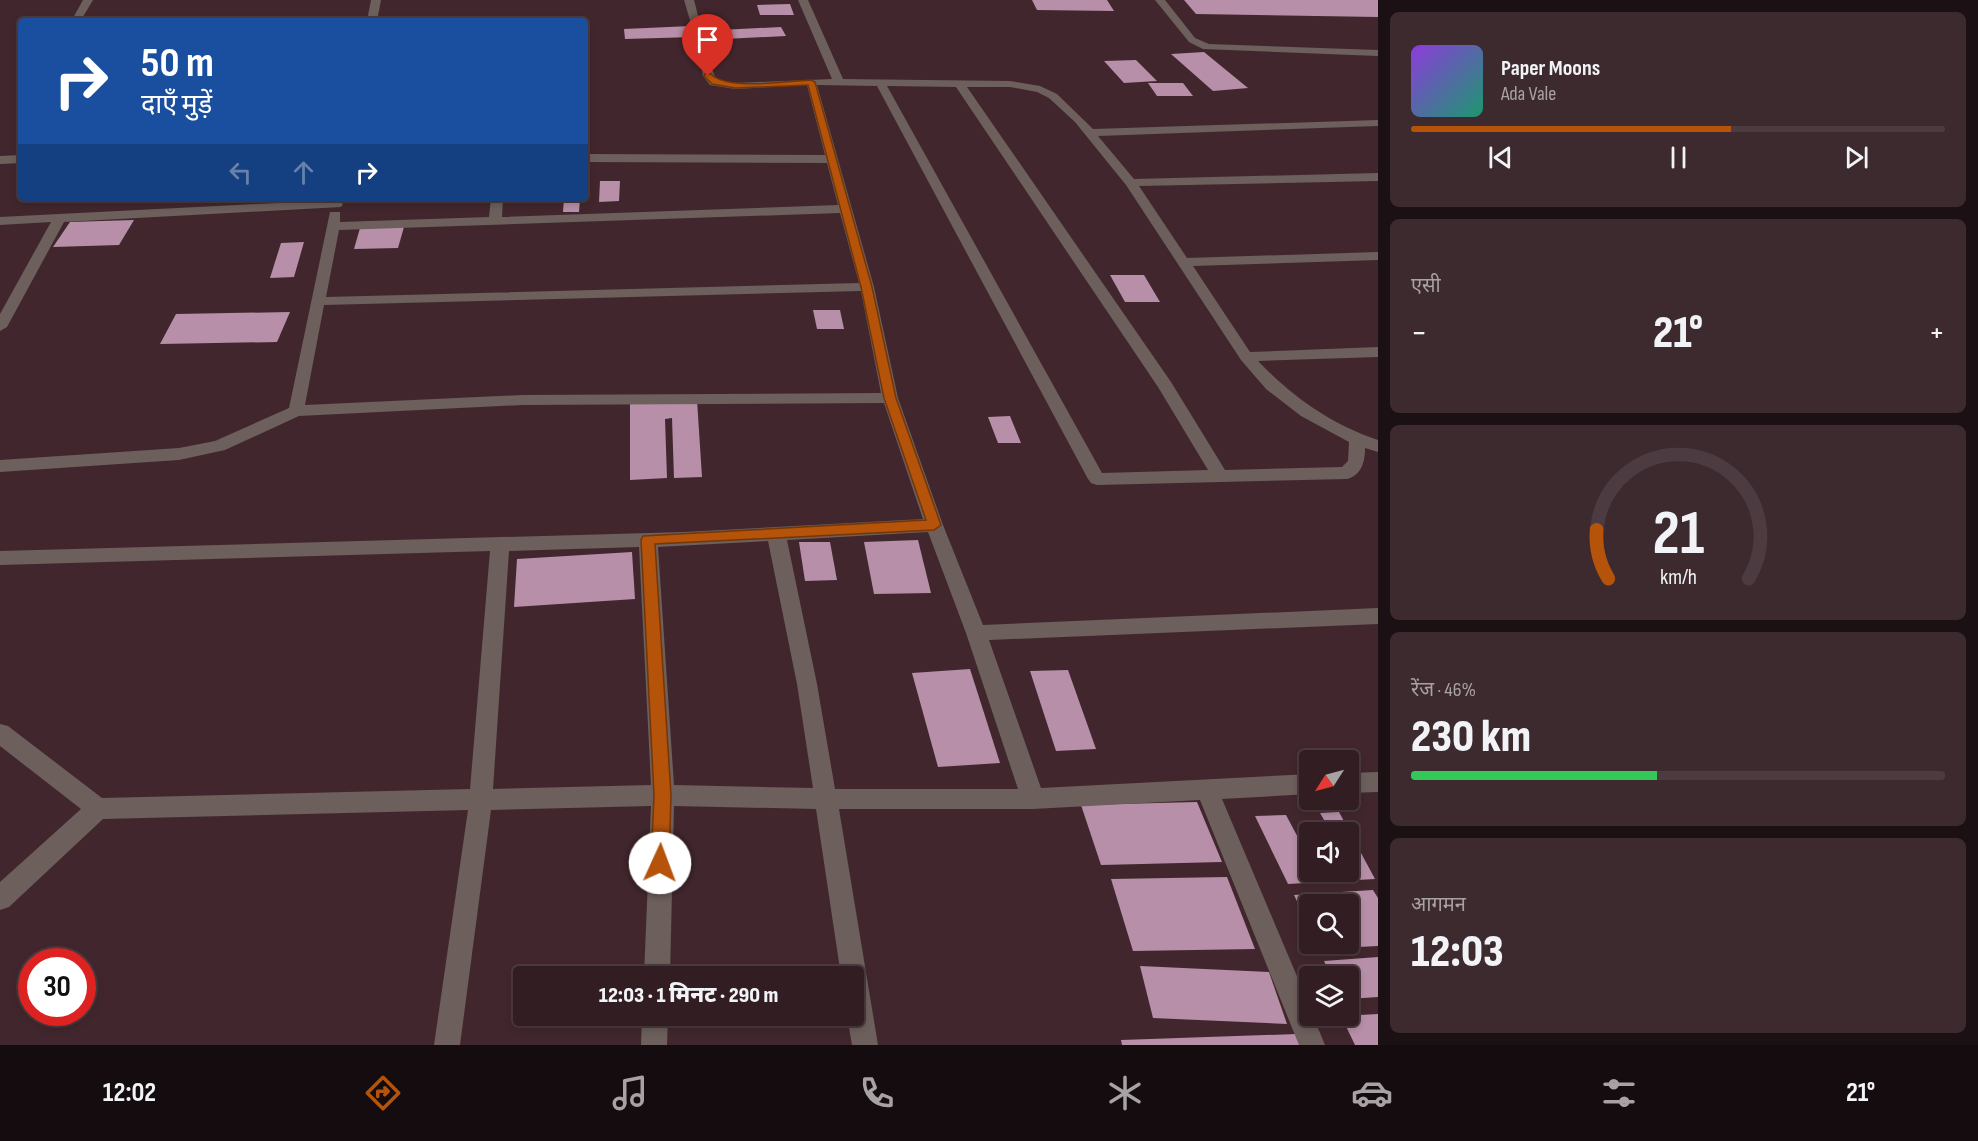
<!DOCTYPE html>
<html lang="hi">
<head>
<meta charset="utf-8">
<style>
	:root { --surface:#311d22; --page:#3d2a2f; --text:#f1f3f6; --muted:#a8a2a5; --line:#4c3b40; --accent:#b45309 }
	body { margin:0; font-family:"Sofia Sans Condensed","Noto Sans Devanagari",sans-serif; background:var(--page); color:var(--text); height:100vh; display:flex; flex-direction:column; font-size:22px; white-space:nowrap }
	* { box-sizing:border-box; margin:0 }
	p { font-size:20px; color:var(--muted) }
	.icon { flex:none; width:33px; height:33px; fill:none; stroke:currentColor; stroke-width:2; stroke-linecap:round; stroke-linejoin:round }
	.map { position:relative; flex:1; overflow:hidden }
	.side { display:flex; flex-direction:column; gap:12px; padding:12px; background:#1b1013; width:600px }
	.side>* { flex:none }
	.banner { position:absolute; left:18px; top:18px; width:570px; height:183px; border-radius:6px; box-shadow:0 3px 9px #0003,0 0 0 2px var(--line); background:#1a4fa0; color:#fff; overflow:hidden }
	.needle { width:39px; rotate:234deg }
	.buttons { position:absolute; left:1299px; top:750px; display:grid; gap:12px }
	.buttons a { display:grid; place-items:center; width:60px; height:60px; border-radius:6px; background:var(--surface); box-shadow:0 3px 9px #0003,0 0 0 2px var(--line); font-size:30px }
	.speed { position:absolute; left:18px; top:948px; display:flex; gap:12px; font-size:30px; font-weight:700; text-align:center }
	.speed>* { display:grid; place-content:center; width:78px; height:78px; border-radius:50%; background:var(--surface); box-shadow:0 3px 9px #0003,0 0 0 2px var(--line); line-height:1 }
	.speed .limit { border:9px solid #d22; background:#fff; color:#111 }
	.pin { position:absolute; display:grid; place-items:center; width:51px; height:51px; color:#fff; margin:-62px -26px; border-radius:50% 50% 50% 0; rotate:-45deg; box-shadow:0 0 6px #0007 }
	.pin .icon { rotate:45deg }
	.me { position:absolute; width:66px; margin:-33px; rotate:2deg; stroke-linejoin:round; filter:drop-shadow(0 0 4px #0008) }
	.turn { display:flex; align-items:center; gap:21px; height:126px; padding:0 24px; font-size:27px }
	.turn .icon { width:78px; height:78px; stroke-width:2.5 }
	.turn b { display:block; font-size:42px; line-height:51px }
	.lanes { display:flex; align-items:center; height:57px; padding:0 24px; background:#0003; justify-content:center; gap:30px; direction:ltr }
	.lanes .off { opacity:.35 }
	.big { font-size:45px; font-weight:800; line-height:1.1 }
	.side .tile { flex:1; display:flex; flex-direction:column; justify-content:center; gap:9px; min-width:0; padding:0 21px; border-radius:9px; background:var(--page) }
	.side .dial { align-items:center; gap:0 }
	.dial svg { height:156px; overflow:visible; fill:none; stroke:var(--line); stroke-width:7; stroke-linecap:round; text-anchor:middle }
	.dial text { fill:var(--text); stroke:none }
	.song { display:flex; align-items:center; gap:18px }
	.cover { width:72px; height:72px; border-radius:9px; background:linear-gradient(135deg,hsl(270 70% 55%),hsl(160 70% 35%)) }
	.played { height:6px; border-radius:3px; background:linear-gradient(90deg,var(--accent) 60%,var(--line) 60%) }
	.keys { display:flex; justify-content:space-around; direction:ltr }
	.heat { display:flex; justify-content:space-between; align-items:center; font-size:33px; direction:ltr }
	.charge { height:9px; border-radius:4px; background:linear-gradient(90deg,#34c759 46%,var(--line) 0) }
	.trip { position:absolute; left:513px; top:966px; width:351px; height:60px; border-radius:6px; background:var(--surface); box-shadow:0 3px 9px #0003,0 0 0 2px var(--line); font-weight:800; line-height:60px; text-align:center }
	.menu { display:flex; height:96px; justify-content:space-around; align-items:center; background:#140c0e; color:var(--muted) }
	.menu .icon { width:42px; height:42px }
	.menu .on { color:var(--accent) }
	.menu b { font-size:27px; color:var(--text) }
	main { display:flex; flex:1; min-height:0 }
	.map>svg:first-child { display:block }
	.building { fill:#b78fa8 }
	.lines { fill:none; stroke-linecap:round; stroke-linejoin:round }
	.minor { fill:#6c5f5c; fill-rule:evenodd }
	.route { fill:#b45309; stroke:#753606; stroke-width:1.5 }
</style>
</head>
<body>
<main>
<div class="map">
<svg width="1378" height="1045" viewBox="0 0 1378 1045">
	<rect width="100%" height="100%" fill="#41272d"/>
	<g class="building">
		<polygon points="1032,0 1107,0 1114,11 1037,10"/>
		<polygon points="1184,0 1378,0 1378,17 1196,14"/>
		<polygon points="790,4 794,15 760,15 757,5"/>
		<polygon points="691,26 694,37 625,39 624,29"/>
		<polygon points="781,27 786,36 724,39 720,30"/>
		<polygon points="1204,52 1248,88 1213,91 1171,54"/>
		<polygon points="1136,60 1157,81 1124,83 1104,61"/>
		<polygon points="1148,83 1183,83 1193,96 1157,96"/>
		<polygon points="600,181 620,181 619,201 599,202"/>
		<polygon points="564,198 580,198 579,212 563,212"/>
		<polygon points="134,220 119,245 53,247 70,222"/>
		<polygon points="404,227 398,248 354,249 360,228"/>
		<polygon points="304,242 294,277 270,278 281,243"/>
		<polygon points="1110,275 1144,275 1160,302 1125,302"/>
		<polygon points="813,310 840,310 844,329 817,329"/>
		<polygon points="290,312 277,342 160,344 176,314"/>
		<polygon points="697,400 702,477 674,478 672,418 665,419 667,478 630,480 630,402"/>
		<polygon points="1010,416 1021,443 998,443 988,417"/>
		<polygon points="918,540 931,593 874,594 864,542"/>
		<polygon points="799,542 830,542 837,580 805,581"/>
		<polygon points="632,552 635,599 514,607 517,559"/>
		<polygon points="970,669 1000,763 938,767 912,673"/>
		<polygon points="1068,670 1096,749 1056,751 1030,671"/>
		<polygon points="1197,802 1222,862 1101,865 1081,805"/>
		<polygon points="1339,812 1375,879 1288,884 1255,816 1286,815 1310,860 1310,872 1348,872 1348,832 1331,832 1320,813"/>
		<polygon points="1227,877 1255,949 1133,951 1111,879"/>
		<polygon points="1373,890 1378,898 1378,946 1320,949 1317,944 1348,944 1348,904 1310,904 1310,928 1294,895"/>
		<polygon points="1378,957 1378,997 1348,999 1348,976 1331,976 1324,961"/>
		<polygon points="1140,966 1269,972 1287,1024 1153,1018"/>
		<polygon points="1378,1014 1378,1045 1355,1045 1341,1016"/>
		<polygon points="1297,1034 1302,1045 1122,1045 1121,1040"/>
	</g>
	<g class="lines">
		<g class="minor">
			<polygon points="83,0 93,0 81,20 75,20 73,18"/>
			<polygon points="371,0 381,0 377,21 367,21"/>
			<path d="M 684,0 L 694,0 C 698,14 711,73 717,80 L 735,83 L 832,79 L 798,0 L 808,0 L 843,79 L 1010,81 L 1040,86 L 1057,94 L 1093,129 L 1378,120 L 1378,126 L 1098,136 L 1134,179 L 1378,173 L 1378,181 L 1139,186 L 1187,258 L 1378,252 L 1378,260 L 1193,266 L 1250,352 L 1378,347 L 1378,357 L 1258,361 C 1291,396 1332,425 1378,440 L 1378,452 L 1365,448 C 1365,461 1362,475 1347,479 L 1097,485 L 1091,483 L 1088,479 L 877,86 L 817,85 L 874,287 L 898,398 L 943,525 L 983,625 L 1378,608 L 1378,624 L 989,640 L 1041,788 L 1310,774 L 1310,794 L 1222,799 L 1310,1007 L 1310,1016 L 1313,1016 L 1325,1045 L 1299,1045 L 1200,800 L 1033,809 L 839,809 L 878,1045 L 852,1045 L 847,1016 L 854,1016 L 854,976 L 841,976 L 816,809 L 674,806 L 670,976 L 644,976 L 651,806 L 491,810 L 460,1045 L 434,1045 L 468,810 L 103,819 L 9,907 L 0,910 L 0,882 L 81,809 L 0,746 L 0,724 L 8,726 L 102,798 L 470,789 L 490,551 L 0,565 L 0,551 L 684,532 L 923,519 L 884,403 L 522,405 L 299,416 L 225,450 L 179,460 L 0,472 L 0,460 L 179,448 L 215,441 L 289,408 L 330,212 L 340,212 L 340,222 L 489,217 L 491,198 L 503,198 L 502,217 L 838,205 L 827,163 L 585,162 L 585,154 L 825,155 L 807,85 L 735,89 L 710,85 L 703,76 L 697,44 ZM 887,86 L 956,87 L 1158,387 L 1208,470 L 1102,473 ZM 967,87 L 1010,87 L 1037,92 L 1049,98 L 1075,122 L 1126,185 L 1241,360 L 1266,389 L 1301,416 L 1349,442 L 1348,461 L 1342,467 L 1225,470 L 1171,382 ZM 840,213 L 859,283 L 326,297 L 339,230 ZM 861,291 L 881,393 L 522,395 L 305,405 L 324,305 ZM 928,532 L 966,633 L 1018,789 L 835,789 L 817,684 L 787,540 ZM 768,541 L 797,684 L 813,788 L 674,785 L 658,547 ZM 639,547 L 651,785 L 493,789 L 509,551 Z"/>
			<polygon points="1155,0 1165,0 1195,38 1209,44 1378,50 1378,56 1203,49 1189,42"/>
			<polygon points="21,155 21,163 0,164 0,156"/>
			<polygon points="337,200 343,204 341,207 64,222 7,327 0,331 0,314 51,222 0,225 0,217"/>
			<polygon points="1378,772 1378,792 1348,793 1348,773"/>
			<polygon points="642,1016 668,1016 667,1045 641,1045"/>
		</g>
	</g>
	<path class="route" d="M 705,74 L 711,74 C 727,91 788,81 811,80 L 815,82 L 872,287 L 896,398 L 941,525 L 934,530 L 655,544 L 671,795 L 669,863 L 667,869 L 660,871 L 654,869 L 651,863 L 654,795 L 641,540 L 643,536 L 926,520 L 884,398 L 861,287 L 808,85 L 735,88 L 712,84 L 704,76 Z"/>
</svg>
<div class="buttons">
<a><svg class="needle" viewBox="-14 -14 28 28"><path d="M0-13l5 13h-10z" fill="#e53935"/><path d="M0 13l5-13h-10z" fill="#a8a2a5"/></svg></a>
<a><svg class="icon" aria-label="sound" viewBox="0 0 24 24"><path d="M4 9h4l5-4v14l-5-4H4zM17 9q2 3 0 6"/></svg></a>
<a><svg class="icon" aria-label="search" viewBox="0 0 24 24"><circle cx="10" cy="10" r="6"/><path d="M15 15l6 6"/></svg></a>
<a><svg class="icon" aria-label="layers" viewBox="0 0 24 24"><path d="M12 4l9 5-9 5-9-5zM3 14l9 5 9-5"/></svg></a>
</div>
<div class="speed"><div class="limit">30</div></div>
<div class="pin" style="left:708px;top:76px;background:#d93025"><svg class="icon" aria-label="arrive" viewBox="0 0 24 24"><path d="M6 21V4h12l-3 4 3 4H6"/></svg></div>
<svg class="me" style="left:660px;top:863px" viewBox="-20 -20 40 40"><circle r="19" fill="#fff"/><path d="M0-13L10 11 0 6-10 11z" fill="#b45309"/></svg>
<div class="trip">12:03 · 1 मिनट · 290 m</div>
<div class="banner">
<div class="turn"><svg class="icon" aria-label="right" viewBox="0 0 24 24"><path d="M7 20v-9h11M14 6l5 5-5 5"/></svg><div><b>50 m</b>दाएँ मुड़ें</div></div>
<div class="lanes"><svg class="icon off" aria-label="left" viewBox="0 0 24 24"><path d="M17 20v-9H6M10 6l-5 5 5 5"/></svg><svg class="icon off" aria-label="ahead" viewBox="0 0 24 24"><path d="M12 20V5M6 11l6-6 6 6"/></svg><svg class="icon" aria-label="right" viewBox="0 0 24 24"><path d="M7 20v-9h11M14 6l5 5-5 5"/></svg></div>
</div>
</div>
<section class="side">
<div class="tile">
<div class="song"><i class="cover"></i><div><b>Paper Moons</b><p>Ada Vale</p></div></div>
<div class="played"></div>
<div class="keys"><svg class="icon" aria-label="previous" viewBox="0 0 24 24"><path d="M18 5L8 12l10 7zM5 5v14"/></svg><svg class="icon" aria-label="pause" viewBox="0 0 24 24"><path d="M8 5v14M16 5v14"/></svg><svg class="icon" aria-label="next" viewBox="0 0 24 24"><path d="M6 5l10 7-10 7zM19 5v14"/></svg></div>
</div>
<div class="tile"><p>एसी</p>
<div class="heat"><a>−</a><b class="big">21°</b><a>+</a></div>
</div>
<div class="tile dial"><svg viewBox="0 0 100 80">
<path d="M14 69A42 42 0 1 1 86 69"/>
<path d="M14 69A42 42 0 0 1 8 44" stroke="#b45309"/>
<text x="50" y="56" font-size="32" font-weight="700">21</text>
<text x="50" y="72" font-size="11">km/h</text>
</svg></div>
<div class="tile"><p>रेंज · 46%</p><b class="big">230 km</b><div class="charge"></div></div>
<div class="tile"><p>आगमन</p><b class="big">12:03</b></div>
</section>
</main>
<nav class="menu">
<b>12:02</b>
<svg class="icon on" aria-label="directions" viewBox="0 0 24 24"><path d="M12 3l9 9-9 9-9-9zM9 14v-3h6M13 9l2 2-2 2"/></svg>
<svg class="icon" aria-label="music" viewBox="0 0 24 24"><path d="M9 18V5l10-2v13"/><circle cx="6" cy="18" r="3"/><circle cx="16" cy="16" r="3"/></svg>
<svg class="icon" aria-label="phone" viewBox="0 0 24 24"><path d="M5 4h4l2 5-3 2q2 4 5 5l2-3 5 2v4C11 20 4 13 5 4z"/></svg>
<svg class="icon" aria-label="climate" viewBox="0 0 24 24"><path d="M12 3v18M4 7l16 10M4 17L20 7"/></svg>
<svg class="icon" aria-label="car" viewBox="0 0 24 24"><path d="M5 17H2v-5l4-1 3-4h7l3 4 3 1v5h-3M9 17h6M6 11h13"/><circle cx="7" cy="17" r="2"/><circle cx="17" cy="17" r="2"/></svg>
<svg class="icon" aria-label="filters" viewBox="0 0 24 24"><path d="M4 7h16M4 17h16"/><circle cx="9" cy="7" r="2"/><circle cx="15" cy="17" r="2"/></svg>
<b>21°</b>
</nav>
</body>
</html>
